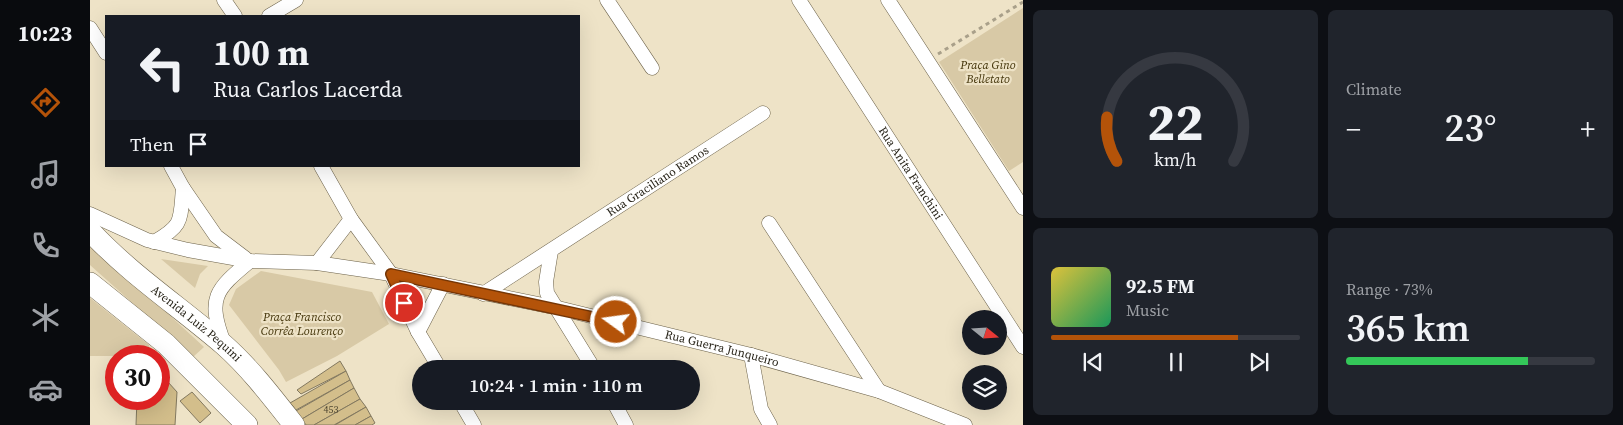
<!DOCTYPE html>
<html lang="en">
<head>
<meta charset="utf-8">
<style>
	:root { --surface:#171b24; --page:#20242c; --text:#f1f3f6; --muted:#9ea1a6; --line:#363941; --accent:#b45309 }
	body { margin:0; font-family:"Source Serif 4",serif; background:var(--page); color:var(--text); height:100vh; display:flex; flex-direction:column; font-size:19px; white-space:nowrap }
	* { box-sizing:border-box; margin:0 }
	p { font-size:16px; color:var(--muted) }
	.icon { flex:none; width:28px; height:28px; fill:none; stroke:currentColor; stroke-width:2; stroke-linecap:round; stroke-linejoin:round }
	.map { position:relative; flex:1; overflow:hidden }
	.sheet { display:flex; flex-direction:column; gap:10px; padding:10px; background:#0d0f14; width:600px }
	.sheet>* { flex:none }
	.guide { position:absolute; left:15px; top:15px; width:475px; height:152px; border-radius:0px; box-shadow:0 5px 20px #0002; background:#171b24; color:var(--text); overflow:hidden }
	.needle { width:32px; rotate:108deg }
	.fabs { position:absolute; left:872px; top:310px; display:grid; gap:10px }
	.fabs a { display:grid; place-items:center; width:45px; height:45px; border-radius:50%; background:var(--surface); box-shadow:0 5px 20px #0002; font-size:25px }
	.speed { position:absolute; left:15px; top:345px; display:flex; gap:10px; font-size:25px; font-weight:700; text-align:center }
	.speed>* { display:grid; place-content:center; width:65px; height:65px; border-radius:50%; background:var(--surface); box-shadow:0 5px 20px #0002; line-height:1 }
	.speed .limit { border:8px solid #d22; background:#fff; color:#111 }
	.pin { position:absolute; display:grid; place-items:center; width:42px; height:42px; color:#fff; margin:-21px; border:2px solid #fff; border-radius:50%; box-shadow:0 1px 5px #0007 }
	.me { position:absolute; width:55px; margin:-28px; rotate:284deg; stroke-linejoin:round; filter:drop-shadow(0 0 4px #0008) }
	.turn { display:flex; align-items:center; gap:18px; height:105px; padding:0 25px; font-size:22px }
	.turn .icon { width:65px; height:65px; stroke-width:2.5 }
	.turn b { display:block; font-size:35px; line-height:42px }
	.then { display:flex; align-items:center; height:48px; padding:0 25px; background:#0003; gap:10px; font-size:19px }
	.big { font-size:38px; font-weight:600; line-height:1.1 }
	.sheet .card { flex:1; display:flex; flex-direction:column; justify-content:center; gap:8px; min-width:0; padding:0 18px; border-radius:8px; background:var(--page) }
	.sheet .dial { align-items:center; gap:0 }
	.dial svg { height:130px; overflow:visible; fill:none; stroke:var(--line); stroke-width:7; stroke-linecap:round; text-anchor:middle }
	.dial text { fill:var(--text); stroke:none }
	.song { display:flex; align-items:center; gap:15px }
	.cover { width:60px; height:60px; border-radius:8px; background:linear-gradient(135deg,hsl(50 70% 55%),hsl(150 70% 35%)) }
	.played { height:5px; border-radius:2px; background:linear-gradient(90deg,var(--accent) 75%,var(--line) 75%) }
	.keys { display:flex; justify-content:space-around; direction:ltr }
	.heat { display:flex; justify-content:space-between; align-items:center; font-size:28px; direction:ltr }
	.charge { height:8px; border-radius:4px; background:linear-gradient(90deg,#34c759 73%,var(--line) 0) }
	.sheet .tiles { flex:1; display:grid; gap:10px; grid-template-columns:repeat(2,1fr) }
	.trip { position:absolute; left:322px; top:360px; width:288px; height:50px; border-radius:25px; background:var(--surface); box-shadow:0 5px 20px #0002; font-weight:600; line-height:50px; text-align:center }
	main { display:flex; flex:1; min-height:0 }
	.tab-bar { display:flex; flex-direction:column; width:90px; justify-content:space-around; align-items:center; background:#090b0e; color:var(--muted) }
	.tab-bar .icon { width:35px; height:35px }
	.tab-bar .current { color:var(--accent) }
	.tab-bar b { font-size:22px; color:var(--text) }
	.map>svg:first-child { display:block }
	.green { fill:#d8c9a6 }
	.building { fill:#d3be8b; stroke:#82785f }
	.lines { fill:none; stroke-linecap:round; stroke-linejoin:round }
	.street-casing { stroke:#6c624a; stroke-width:15 }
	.primary-casing { stroke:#6c624a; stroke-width:22 }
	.path { stroke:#a9a08a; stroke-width:3; stroke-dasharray:4 4; stroke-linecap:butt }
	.street { stroke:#fff; stroke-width:14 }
	.primary { stroke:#fff; stroke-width:21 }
	.route-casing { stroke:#753606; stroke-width:12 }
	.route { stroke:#b45309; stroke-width:9 }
	.labels { text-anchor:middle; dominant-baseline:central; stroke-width:4.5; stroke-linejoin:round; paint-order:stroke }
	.number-label { font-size:10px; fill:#4f4732 }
	.park-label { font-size:12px; font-style:italic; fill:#423308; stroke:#eee3c7 }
	.street-label { font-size:12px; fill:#231f14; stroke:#eee3c7 }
</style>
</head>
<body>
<main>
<nav class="tab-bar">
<b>10:23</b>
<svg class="icon current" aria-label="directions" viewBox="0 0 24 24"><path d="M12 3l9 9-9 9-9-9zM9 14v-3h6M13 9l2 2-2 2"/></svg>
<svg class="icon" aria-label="music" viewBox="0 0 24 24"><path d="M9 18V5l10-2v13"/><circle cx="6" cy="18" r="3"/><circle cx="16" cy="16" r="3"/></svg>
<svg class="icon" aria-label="phone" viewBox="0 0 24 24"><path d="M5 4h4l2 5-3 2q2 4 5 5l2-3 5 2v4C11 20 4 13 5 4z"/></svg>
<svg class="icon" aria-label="climate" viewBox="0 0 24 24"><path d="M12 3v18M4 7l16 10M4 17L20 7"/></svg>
<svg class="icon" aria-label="car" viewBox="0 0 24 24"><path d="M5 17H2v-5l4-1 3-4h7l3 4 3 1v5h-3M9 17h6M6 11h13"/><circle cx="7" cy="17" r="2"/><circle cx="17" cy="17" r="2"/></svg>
</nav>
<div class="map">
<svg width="933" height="425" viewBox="0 0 933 425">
	<rect width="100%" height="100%" fill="#eee3c7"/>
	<g class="green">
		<polygon points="933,8 933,162 919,171 849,62"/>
		<polygon points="0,247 63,300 114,347 103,357 0,265"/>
		<polygon points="71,259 118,266 110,274 105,288"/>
		<polygon points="171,271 282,292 299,324 247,356 196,382 189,370 139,305 146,289"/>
		<polygon points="0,298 59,345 59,356 0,356"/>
	</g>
	<g class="building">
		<polygon points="250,361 256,371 211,394 207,390"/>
		<polygon points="256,371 260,380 206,410 200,403"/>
		<polygon points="69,372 87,392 85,425 46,425 47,399 69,399"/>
		<polygon points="260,380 264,388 212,419 206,411"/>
		<polygon points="264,388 270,399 224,425 216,425 212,419"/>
		<polygon points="102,392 121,413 110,423 90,401"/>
		<polygon points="270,399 276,407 244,425 224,425"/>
		<polygon points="276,407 281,416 265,425 245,425"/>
		<polygon points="281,416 285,423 282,425 265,425"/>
	</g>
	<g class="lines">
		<g class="street-casing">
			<g id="street">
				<polyline points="134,0 145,16"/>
				<polyline points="517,0 562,68"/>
				<path id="s1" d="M 709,0 L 933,347"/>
				<polyline points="798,0 933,208"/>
				<polyline points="179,16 206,0"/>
				<polyline points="0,28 16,53"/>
				<polyline points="81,166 93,188 126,236 155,258"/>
				<polyline points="231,166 261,219 301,274 328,332 350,369"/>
				<path id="s2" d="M 0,214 L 57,240 L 98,250 L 160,261 L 227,263 L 301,274 L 468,308 L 661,355 L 789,391 L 875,425"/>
				<polyline points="679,223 789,391"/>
				<path d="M 64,242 C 94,225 90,220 93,188"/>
				<polyline points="461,251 456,282 457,293 504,369"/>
				<polyline points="227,263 261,219"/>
				<path id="s3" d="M 393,294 L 673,113"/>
				<polyline points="328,332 353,284"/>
				<path d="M 134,343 C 117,298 125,290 160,261"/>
				<polyline points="661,355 671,409 680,425"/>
				<polyline points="370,401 384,425"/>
				<polyline points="523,401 536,425"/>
			</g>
		</g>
		<g class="primary-casing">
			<g id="primary">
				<path id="s4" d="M 0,231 C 40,274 90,307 134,345 C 160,368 182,397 204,425"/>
				<polyline points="0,283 76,344 157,425"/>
			</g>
		</g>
		<polyline class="path" points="848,54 933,2"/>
		<use href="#street" class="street"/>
		<use href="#primary" class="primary"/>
	</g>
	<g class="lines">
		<g class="route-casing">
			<polyline id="route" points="314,303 301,274 526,322"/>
		</g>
		<use href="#route" class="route"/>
	</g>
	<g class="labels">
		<g class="number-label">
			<text x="241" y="409">453</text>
		</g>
		<g class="park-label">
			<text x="898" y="65">Praça Gino<tspan x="898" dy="14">Belletato</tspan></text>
			<text x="212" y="317">Praça Francisco<tspan x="212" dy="14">Corrêa Lourenço</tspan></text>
		</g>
		<g class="street-label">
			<text stroke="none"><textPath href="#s1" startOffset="206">Rua Anita Franchini</textPath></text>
			<text stroke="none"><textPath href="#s3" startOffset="208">Rua Graciliano Ramos</textPath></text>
			<text stroke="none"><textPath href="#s4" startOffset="141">Avenida Luiz Pequini</textPath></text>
			<text stroke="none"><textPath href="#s2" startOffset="649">Rua Guerra Junqueiro</textPath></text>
		</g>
	</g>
</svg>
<div class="fabs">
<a><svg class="needle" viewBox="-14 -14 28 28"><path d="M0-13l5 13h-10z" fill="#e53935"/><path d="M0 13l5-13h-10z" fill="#9ea1a6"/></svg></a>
<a><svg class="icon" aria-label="layers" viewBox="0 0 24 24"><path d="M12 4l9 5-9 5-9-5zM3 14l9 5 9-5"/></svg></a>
</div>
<div class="speed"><div class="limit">30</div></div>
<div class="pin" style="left:314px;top:303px;background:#d93025"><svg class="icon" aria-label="arrive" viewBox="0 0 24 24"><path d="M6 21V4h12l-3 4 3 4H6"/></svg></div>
<svg class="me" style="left:526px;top:322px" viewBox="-20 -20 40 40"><circle r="17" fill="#b45309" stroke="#fff" stroke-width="3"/><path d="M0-11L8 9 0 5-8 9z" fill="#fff"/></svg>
<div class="trip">10:24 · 1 min · 110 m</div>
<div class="guide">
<div class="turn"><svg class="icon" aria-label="left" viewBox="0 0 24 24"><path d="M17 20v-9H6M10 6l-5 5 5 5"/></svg><div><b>100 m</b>Rua Carlos Lacerda</div></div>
<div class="then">Then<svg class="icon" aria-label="arrive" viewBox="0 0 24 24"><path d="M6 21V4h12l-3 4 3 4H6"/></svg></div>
</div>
</div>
<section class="sheet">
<div class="tiles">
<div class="card dial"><svg viewBox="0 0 100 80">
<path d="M14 69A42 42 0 1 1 86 69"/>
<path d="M14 69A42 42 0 0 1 8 42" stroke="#b45309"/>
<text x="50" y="56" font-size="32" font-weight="700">22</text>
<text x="50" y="72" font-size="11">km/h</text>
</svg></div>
<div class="card"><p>Climate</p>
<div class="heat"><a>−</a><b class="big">23°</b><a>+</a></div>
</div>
<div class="card">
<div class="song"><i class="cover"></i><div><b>92.5 FM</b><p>Music</p></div></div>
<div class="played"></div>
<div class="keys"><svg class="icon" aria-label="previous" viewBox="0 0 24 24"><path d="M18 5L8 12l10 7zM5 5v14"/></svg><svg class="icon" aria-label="pause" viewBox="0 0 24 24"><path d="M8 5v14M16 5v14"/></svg><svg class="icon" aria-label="next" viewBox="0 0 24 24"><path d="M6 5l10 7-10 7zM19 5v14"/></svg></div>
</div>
<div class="card"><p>Range · 73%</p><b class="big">365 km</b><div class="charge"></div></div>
</div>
</section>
</main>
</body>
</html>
